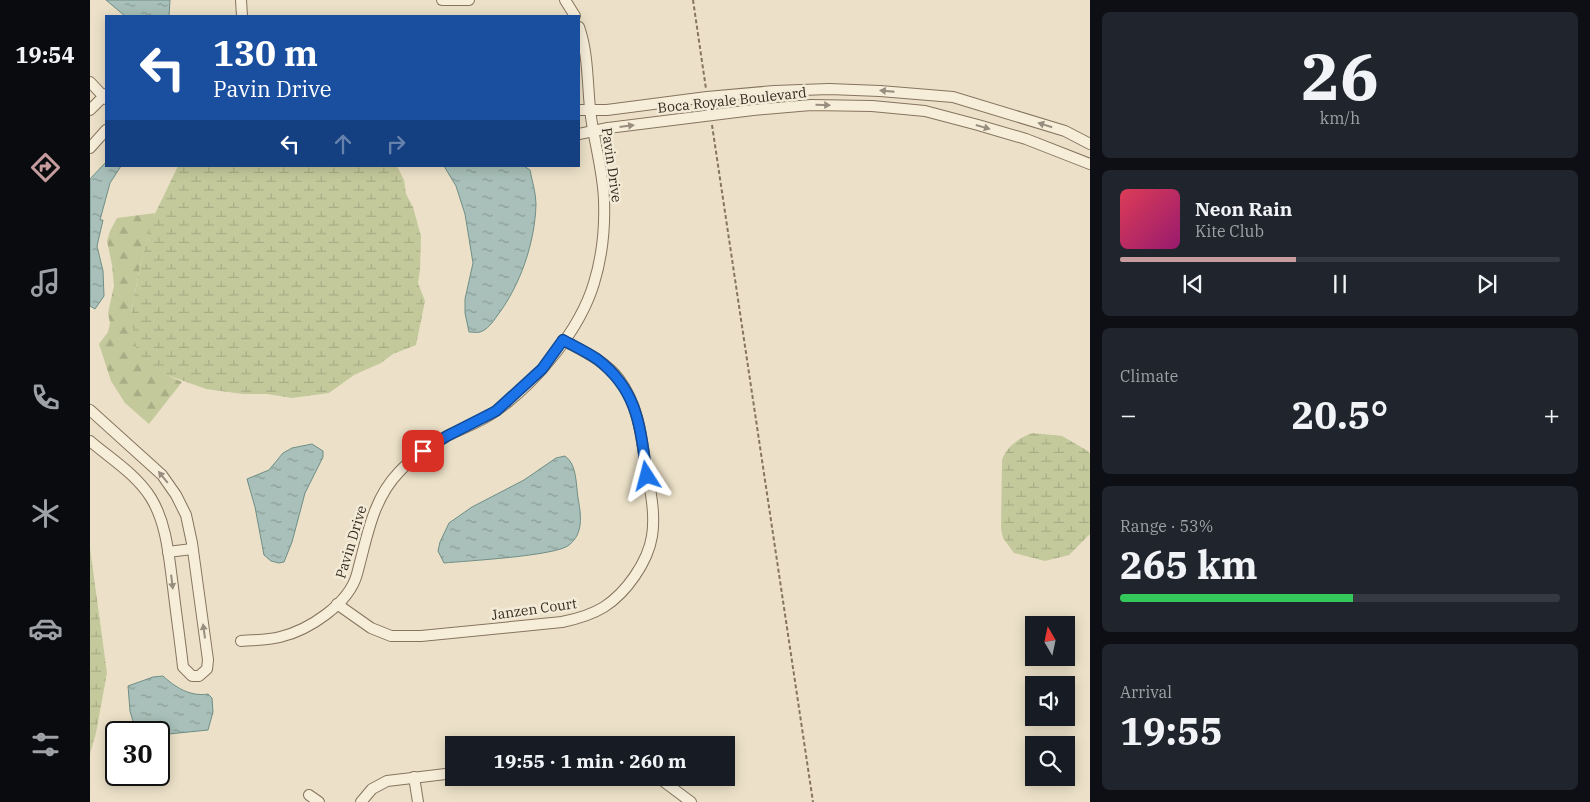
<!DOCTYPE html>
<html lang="en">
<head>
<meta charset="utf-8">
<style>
	:root { --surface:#171b24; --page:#20242c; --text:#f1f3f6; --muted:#9ea1a6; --line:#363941; --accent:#c69c9e }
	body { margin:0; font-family:"IBM Plex Serif",serif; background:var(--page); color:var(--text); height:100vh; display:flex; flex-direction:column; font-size:19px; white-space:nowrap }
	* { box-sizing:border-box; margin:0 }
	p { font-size:16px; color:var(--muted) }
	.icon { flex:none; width:28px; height:28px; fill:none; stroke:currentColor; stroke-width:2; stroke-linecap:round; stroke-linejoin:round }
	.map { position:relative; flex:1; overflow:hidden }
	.details { display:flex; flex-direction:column; gap:12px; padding:12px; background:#0d0f14; width:500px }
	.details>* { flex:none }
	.hud { position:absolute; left:15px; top:15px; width:475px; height:152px; border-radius:0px; box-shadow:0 2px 12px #0003; background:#1a4fa0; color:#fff; overflow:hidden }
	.needle { width:32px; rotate:351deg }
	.tools { position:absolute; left:935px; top:616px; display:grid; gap:10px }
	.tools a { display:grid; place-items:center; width:50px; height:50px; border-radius:0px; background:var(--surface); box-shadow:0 2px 12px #0003; font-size:25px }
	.speed { position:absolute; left:15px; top:721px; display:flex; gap:10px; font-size:25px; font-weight:700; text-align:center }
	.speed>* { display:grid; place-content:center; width:65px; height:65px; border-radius:50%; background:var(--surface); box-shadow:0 2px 12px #0003; line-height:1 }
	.speed .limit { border:2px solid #111; border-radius:8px; background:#fff; color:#111 }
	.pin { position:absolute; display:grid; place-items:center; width:42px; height:42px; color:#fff; margin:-21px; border-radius:10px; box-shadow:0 2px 8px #0006 }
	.me { position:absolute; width:55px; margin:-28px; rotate:351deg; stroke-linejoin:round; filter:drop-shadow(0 0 4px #0008) }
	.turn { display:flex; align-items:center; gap:18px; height:105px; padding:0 25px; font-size:22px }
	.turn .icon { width:65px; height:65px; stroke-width:2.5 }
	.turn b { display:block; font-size:35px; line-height:42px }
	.lanes { display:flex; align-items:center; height:48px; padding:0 25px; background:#0003; justify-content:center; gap:25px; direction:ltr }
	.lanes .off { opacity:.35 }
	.big { font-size:38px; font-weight:700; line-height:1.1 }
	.details .card { flex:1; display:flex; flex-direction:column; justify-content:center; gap:8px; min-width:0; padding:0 18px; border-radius:8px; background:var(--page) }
	.details .dial { align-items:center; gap:0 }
	.dial b { font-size:65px; line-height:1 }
	.song { display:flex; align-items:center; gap:15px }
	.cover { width:60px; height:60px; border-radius:8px; background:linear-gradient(135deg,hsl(350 70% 55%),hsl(320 70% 35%)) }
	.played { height:5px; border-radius:2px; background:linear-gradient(90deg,var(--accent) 40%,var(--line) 40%) }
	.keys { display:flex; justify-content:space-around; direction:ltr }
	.heat { display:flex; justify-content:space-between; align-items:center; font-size:28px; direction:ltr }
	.charge { height:8px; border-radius:4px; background:linear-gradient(90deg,#34c759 53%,var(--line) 0) }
	.trip { position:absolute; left:355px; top:736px; width:290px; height:50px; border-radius:0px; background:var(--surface); box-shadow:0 2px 12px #0003; font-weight:700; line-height:50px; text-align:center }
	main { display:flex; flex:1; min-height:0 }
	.dock { display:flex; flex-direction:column; width:90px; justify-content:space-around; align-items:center; background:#090b0e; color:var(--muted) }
	.dock .icon { width:35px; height:35px }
	.dock .selected { color:var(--accent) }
	.dock b { font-size:22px; color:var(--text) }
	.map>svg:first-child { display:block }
	.forest { fill:url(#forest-firs) }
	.wetland { fill:url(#wetland-marsh) }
	.water { fill:url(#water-ripples); stroke:#6f8e86 }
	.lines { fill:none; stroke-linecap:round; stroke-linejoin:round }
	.service-casing { stroke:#86745e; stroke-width:8 }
	.minor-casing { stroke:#86745e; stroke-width:12 }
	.path { stroke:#86745e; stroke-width:2; stroke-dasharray:4 2.5; stroke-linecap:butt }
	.service { stroke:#f7eeda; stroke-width:5 }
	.minor { stroke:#f7eeda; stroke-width:10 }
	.oneway { fill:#988d7e }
	.route-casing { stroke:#114b97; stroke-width:12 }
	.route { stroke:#1a73e8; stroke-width:9 }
	.labels { text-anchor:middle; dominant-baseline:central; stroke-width:5; stroke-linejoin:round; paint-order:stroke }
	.street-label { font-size:14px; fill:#382c21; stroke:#f3ebd7 }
</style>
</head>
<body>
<main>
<nav class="dock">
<b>19:54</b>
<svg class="icon selected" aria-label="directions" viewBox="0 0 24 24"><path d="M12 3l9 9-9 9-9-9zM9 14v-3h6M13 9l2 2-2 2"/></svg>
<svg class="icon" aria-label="music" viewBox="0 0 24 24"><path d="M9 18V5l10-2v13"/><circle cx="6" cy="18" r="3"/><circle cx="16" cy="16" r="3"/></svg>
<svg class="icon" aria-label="phone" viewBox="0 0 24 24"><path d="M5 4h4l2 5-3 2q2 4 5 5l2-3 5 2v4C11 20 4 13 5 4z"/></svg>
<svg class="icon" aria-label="climate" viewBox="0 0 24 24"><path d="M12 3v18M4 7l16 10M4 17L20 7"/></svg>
<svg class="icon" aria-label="car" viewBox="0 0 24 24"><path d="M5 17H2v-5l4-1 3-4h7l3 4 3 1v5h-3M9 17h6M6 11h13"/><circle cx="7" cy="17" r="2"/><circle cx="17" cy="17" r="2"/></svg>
<svg class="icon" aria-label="filters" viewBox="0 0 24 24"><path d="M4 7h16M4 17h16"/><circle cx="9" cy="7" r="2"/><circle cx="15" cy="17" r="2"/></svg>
</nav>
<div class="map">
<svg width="1000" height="802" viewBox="0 0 1000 802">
	<defs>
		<pattern id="forest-firs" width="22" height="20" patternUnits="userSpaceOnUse" patternTransform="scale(1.25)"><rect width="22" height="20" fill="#c4c99c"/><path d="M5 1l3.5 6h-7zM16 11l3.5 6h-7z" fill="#a9ad86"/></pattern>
		<pattern id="wetland-marsh" width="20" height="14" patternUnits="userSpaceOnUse" patternTransform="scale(1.25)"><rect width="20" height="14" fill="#c4c99c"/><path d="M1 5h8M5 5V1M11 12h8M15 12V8" fill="none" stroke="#a9ad86"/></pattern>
		<pattern id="water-ripples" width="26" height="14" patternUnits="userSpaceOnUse" patternTransform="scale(1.25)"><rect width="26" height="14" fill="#a8c0b9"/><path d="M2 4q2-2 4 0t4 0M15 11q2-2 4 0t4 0" fill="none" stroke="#8a9c96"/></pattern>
	</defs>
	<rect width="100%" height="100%" fill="#ece1c8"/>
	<polygon class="forest" points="65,213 50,266 41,314 75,374 92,382 59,424 35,403 21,381 9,344 18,332 20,323 18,313 24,286 22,265 17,241 20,231 27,218"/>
	<g class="wetland">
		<polygon points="88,166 307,166 314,180 316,194 323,207 331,236 330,270 328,283 335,301 326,345 303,354 291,363 264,375 239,393 202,398 177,394 153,394 116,389 52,366 46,347 41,314 50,266 63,218"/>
		<path d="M 942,433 L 972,436 L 998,451 L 1000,454 L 1000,534 L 979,555 L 955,561 L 924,553 L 913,538 L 911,528 L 912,460 C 916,447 929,438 942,433 Z"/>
		<polygon points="0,548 17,673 6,733 0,754"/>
	</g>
	<g class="water">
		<polygon points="16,0 80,0 79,16 35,16"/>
		<polygon points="16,162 16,166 31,166 20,183 10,220 13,220 7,246 13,271 14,296 5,309 0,306 0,179"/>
		<path d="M 354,166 L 434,166 L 440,170 C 442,181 446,193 446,204 C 445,243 430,286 407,316 C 403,322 397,330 390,332 C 386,333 383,332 379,332 L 375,313 L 375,299 L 383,263 L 375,214 L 366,186 Z"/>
		<polygon points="222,444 233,451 233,457 215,493 202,542 194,562 189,563 181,561 174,555 165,507 157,479 179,470 193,453 202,448"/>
		<path d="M 475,456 C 487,464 486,485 488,498 C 491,515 494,533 479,545 C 467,556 375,561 354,563 L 348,551 L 350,542 L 359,523 L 382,507 L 434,480 L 466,458 Z"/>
		<path d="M 73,676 C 85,687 100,697 118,694 L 122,698 L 123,712 L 118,730 L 69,735 L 69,732 L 46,732 L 40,711 L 38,686 L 63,677 Z"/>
	</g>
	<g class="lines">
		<g class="service-casing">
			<polyline id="service" points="617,97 620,115"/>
		</g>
		<g class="minor-casing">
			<g id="minor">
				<polyline points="151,0 152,16"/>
				<polyline points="352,0 379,0"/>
				<polyline points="475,0 485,16"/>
				<polyline points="0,82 16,99"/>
				<polyline points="0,110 16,94"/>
				<polyline points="489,110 517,110 617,97 684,91 739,89 790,91 863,97 975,131 1000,144"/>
				<polyline points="489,134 518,128 663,110 721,105 782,106 835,111 888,125 936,139 1000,164"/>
				<polyline points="0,148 16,130"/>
				<path d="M 0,410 L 72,475 L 86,495 L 96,515 L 102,543 L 118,660 L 117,669 L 109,676 L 102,676 L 93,667 C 90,640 86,613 83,587 C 79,558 77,524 61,498 C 46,474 21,459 0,441"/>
				<polyline points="78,552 102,549"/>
				<path d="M 247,604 L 281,628 L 301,636 L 331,636 L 472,622 C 487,619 501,615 514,607 C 536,593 558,562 562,536 C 566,511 559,485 555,461 C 551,432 547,403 529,379 C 515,361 493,351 473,340"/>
				<path d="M 151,641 C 163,640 178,640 190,637 C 219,630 259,604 267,574 C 277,538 282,500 309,472 C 322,458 340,446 357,436 C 373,428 391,422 406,411 C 446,383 490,330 504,283 C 512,257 515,227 514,200 C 513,172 505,145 501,117 C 497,88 499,55 489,27"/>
				<polyline points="324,777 328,802"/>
				<polyline points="569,778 601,802"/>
				<polyline points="219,795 229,802"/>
				<polyline points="271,802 282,789 297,781 364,773"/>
			</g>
		</g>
		<g class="path">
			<polyline points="603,0 616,89"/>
			<polyline points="622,125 723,802"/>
		</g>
		<use href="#service" class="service"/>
		<use href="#minor" class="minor"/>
	</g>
	<defs><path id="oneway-solid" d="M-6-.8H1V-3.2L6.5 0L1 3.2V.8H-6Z" transform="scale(1.25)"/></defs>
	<g class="oneway">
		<use href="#oneway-solid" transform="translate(797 91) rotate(-175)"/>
		<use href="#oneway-solid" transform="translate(733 105) rotate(1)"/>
		<use href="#oneway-solid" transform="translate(955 125) rotate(-163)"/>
		<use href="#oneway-solid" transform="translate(537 126) rotate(-7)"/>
		<use href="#oneway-solid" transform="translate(893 127) rotate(16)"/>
		<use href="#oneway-solid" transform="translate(73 477) rotate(-129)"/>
		<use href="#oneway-solid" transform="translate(82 582) rotate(83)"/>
		<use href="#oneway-solid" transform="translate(114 631) rotate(-98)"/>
	</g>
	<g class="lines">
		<g class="route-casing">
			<path id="route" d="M 333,451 L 357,436 L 406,411 L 452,369 L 473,340 C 484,346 497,352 507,359 C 549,391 550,428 557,476"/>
		</g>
		<use href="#route" class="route"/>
	</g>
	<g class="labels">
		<g class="street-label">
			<text transform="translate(642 100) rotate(-6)">Boca Royale Boulevard</text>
			<text transform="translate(522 165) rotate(82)">Pavin Drive</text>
			<text transform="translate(261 542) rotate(-73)">Pavin Drive</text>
			<text transform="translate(444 609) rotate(-8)">Janzen Court</text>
		</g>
	</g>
</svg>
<div class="tools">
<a><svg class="needle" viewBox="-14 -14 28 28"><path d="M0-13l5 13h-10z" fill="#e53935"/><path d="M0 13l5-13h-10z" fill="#9ea1a6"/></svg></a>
<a><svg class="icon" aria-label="sound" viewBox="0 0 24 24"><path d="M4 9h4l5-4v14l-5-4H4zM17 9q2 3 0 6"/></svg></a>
<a><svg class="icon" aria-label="search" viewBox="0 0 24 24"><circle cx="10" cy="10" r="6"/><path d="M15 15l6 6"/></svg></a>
</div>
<div class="speed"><div class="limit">30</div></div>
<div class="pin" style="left:333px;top:451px;background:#d93025"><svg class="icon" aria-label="arrive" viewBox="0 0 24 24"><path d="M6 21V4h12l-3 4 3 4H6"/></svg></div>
<svg class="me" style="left:557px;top:476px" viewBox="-20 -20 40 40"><path d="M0-17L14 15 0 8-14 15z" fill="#1a73e8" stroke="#fff" stroke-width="4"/></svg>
<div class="trip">19:55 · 1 min · 260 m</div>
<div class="hud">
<div class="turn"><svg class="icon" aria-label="left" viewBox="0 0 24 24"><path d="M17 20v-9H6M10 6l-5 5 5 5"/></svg><div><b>130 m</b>Pavin Drive</div></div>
<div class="lanes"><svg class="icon" aria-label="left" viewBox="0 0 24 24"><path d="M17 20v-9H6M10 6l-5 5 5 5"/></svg><svg class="icon off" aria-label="ahead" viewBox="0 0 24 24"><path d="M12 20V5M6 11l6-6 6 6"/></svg><svg class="icon off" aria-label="right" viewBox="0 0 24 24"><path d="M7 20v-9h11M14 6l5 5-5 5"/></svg></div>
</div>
</div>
<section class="details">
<div class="card dial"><b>26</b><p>km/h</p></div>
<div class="card">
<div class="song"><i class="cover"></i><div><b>Neon Rain</b><p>Kite Club</p></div></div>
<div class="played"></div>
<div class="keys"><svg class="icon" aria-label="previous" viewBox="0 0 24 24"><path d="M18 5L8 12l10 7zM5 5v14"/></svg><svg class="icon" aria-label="pause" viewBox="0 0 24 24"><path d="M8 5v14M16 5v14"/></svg><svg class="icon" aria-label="next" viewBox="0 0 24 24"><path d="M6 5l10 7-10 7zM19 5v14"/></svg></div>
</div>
<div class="card"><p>Climate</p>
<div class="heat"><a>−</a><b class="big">20.5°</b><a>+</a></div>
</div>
<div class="card"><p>Range · 53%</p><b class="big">265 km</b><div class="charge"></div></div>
<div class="card"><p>Arrival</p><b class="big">19:55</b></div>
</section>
</main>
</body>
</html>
